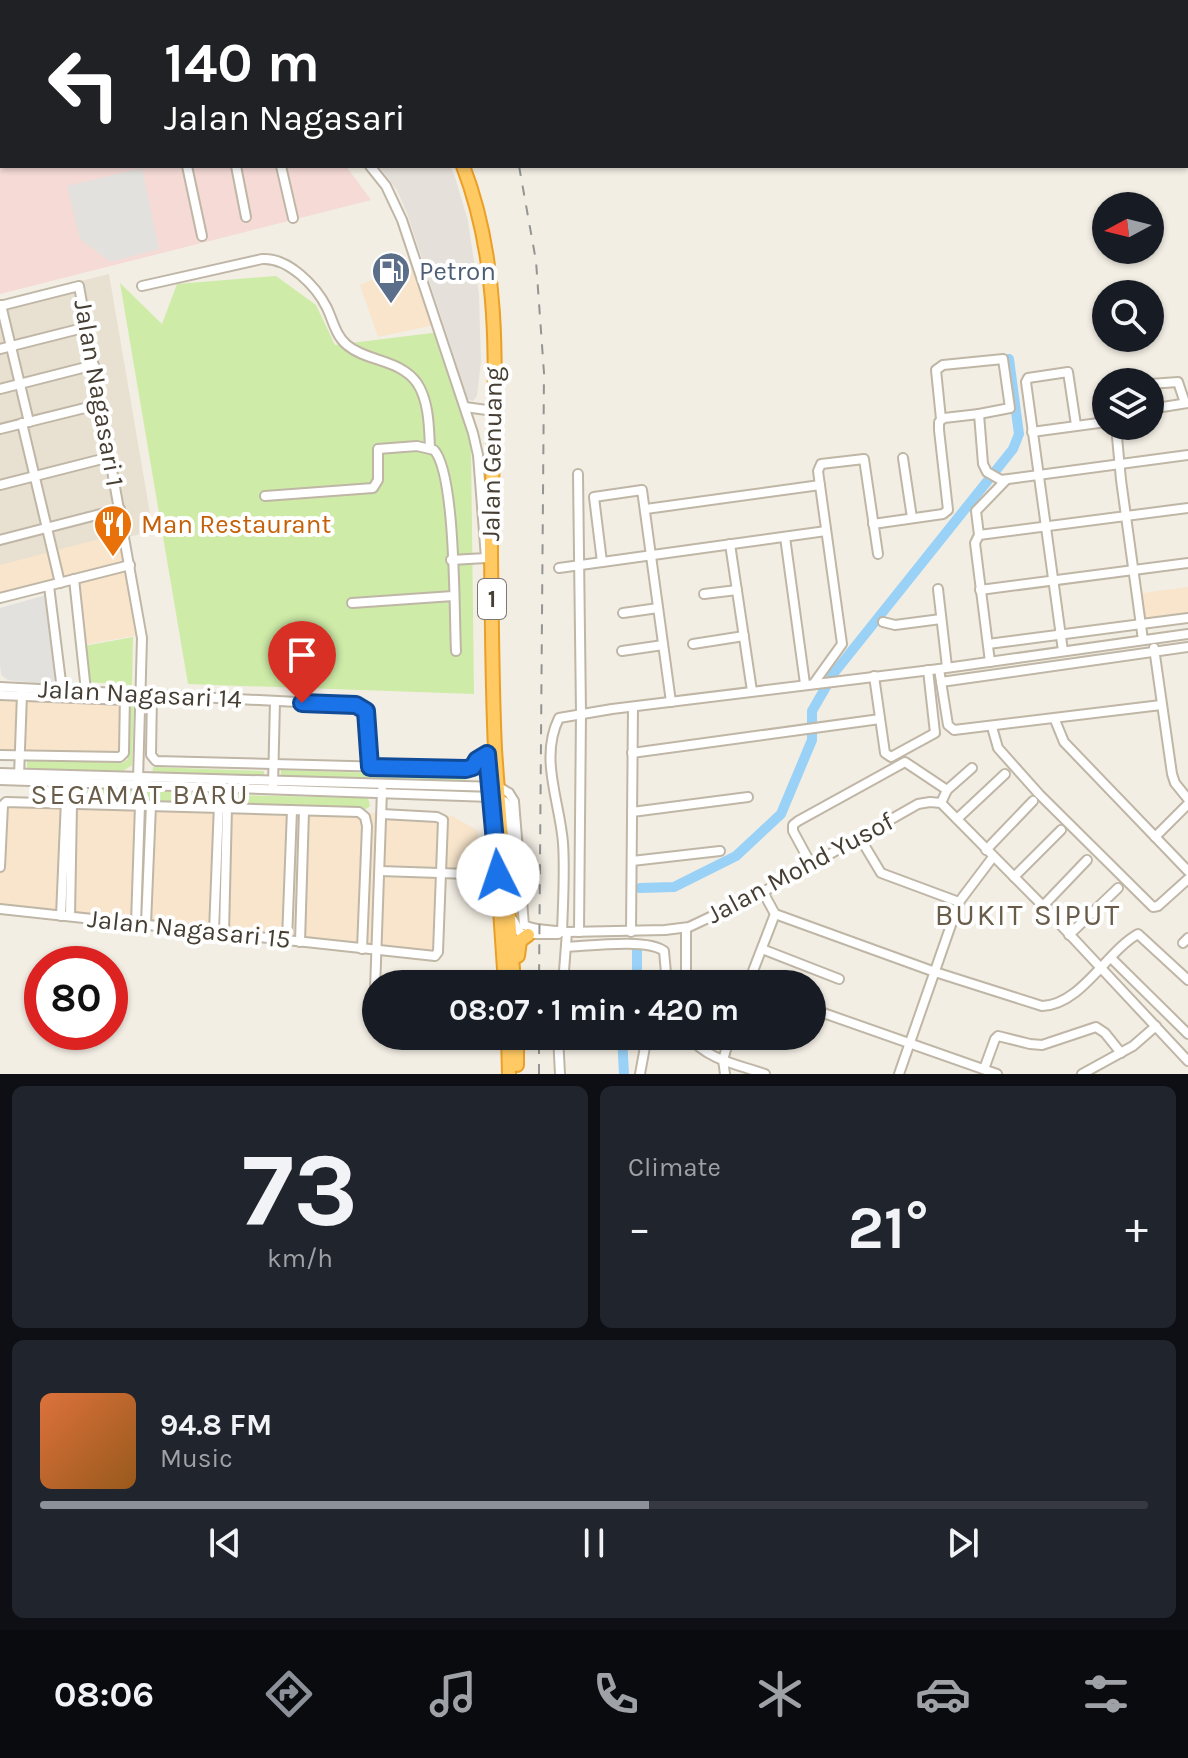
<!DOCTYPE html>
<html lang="en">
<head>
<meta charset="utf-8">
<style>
	:root { --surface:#171b24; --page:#20242c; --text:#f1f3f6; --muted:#9ea1a6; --line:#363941; --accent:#8c9099 }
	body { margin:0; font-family:Karla,sans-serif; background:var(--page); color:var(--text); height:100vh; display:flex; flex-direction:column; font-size:30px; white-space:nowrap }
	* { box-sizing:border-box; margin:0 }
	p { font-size:26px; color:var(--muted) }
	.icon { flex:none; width:44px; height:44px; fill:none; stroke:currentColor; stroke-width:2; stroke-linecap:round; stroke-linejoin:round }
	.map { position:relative; height:1074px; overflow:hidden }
	.panel { display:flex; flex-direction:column; gap:12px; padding:12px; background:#0d0f14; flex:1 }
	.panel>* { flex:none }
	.guide { position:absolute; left:0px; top:0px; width:1188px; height:168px; box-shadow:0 2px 6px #0004; background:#202124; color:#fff; overflow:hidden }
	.needle { width:52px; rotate:263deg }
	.fabs { position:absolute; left:1092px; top:192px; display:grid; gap:16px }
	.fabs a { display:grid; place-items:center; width:72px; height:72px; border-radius:50%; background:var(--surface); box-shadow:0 2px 6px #0004; font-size:40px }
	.speed { position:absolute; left:24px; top:946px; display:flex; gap:16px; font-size:40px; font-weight:700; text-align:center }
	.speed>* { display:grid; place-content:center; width:104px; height:104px; border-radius:50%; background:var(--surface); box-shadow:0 2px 6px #0004; line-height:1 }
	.speed .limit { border:12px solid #d22; background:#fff; color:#111 }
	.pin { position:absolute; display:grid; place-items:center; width:68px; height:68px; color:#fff; margin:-82px -34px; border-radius:50% 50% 50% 0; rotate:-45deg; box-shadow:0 0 8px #0007 }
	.pin .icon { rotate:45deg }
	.me { position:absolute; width:88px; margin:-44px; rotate:356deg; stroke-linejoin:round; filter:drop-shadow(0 0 6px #0008) }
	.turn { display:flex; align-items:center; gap:28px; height:168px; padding:0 32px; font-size:36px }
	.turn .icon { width:104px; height:104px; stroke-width:2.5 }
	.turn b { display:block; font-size:56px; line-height:68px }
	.big { font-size:60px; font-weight:700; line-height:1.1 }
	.panel .card { flex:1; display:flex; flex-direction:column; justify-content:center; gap:12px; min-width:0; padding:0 28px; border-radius:12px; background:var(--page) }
	.panel .dial { align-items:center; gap:0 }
	.dial b { font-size:104px; line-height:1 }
	.song { display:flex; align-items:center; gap:24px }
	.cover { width:96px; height:96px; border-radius:12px; background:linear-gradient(135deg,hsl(20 70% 55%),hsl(30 70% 35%)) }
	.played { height:8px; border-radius:4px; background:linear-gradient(90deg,var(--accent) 55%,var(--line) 55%) }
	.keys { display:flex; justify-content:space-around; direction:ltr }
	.heat { display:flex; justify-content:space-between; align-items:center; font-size:44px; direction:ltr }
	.panel .tiles { flex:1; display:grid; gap:12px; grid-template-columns:1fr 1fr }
	.card:last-child { grid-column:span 2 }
	.trip { position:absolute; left:362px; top:970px; width:464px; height:80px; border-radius:40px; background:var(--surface); box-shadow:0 2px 6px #0004; font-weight:700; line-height:80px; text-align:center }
	.tab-bar { display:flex; height:128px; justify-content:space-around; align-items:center; background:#090b0e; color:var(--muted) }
	.tab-bar .icon { width:56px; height:56px }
	.tab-bar .current { color:var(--accent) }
	.tab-bar b { font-size:36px; color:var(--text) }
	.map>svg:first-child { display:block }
	.residential { fill:#e8e0d1 }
	.commercial { fill:#f8e5cc }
	.industrial { fill:#e5e0d9 }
	.medical { fill:#f5dad6 }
	.green { fill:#ceeba8 }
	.parking { fill:#e3e1dd }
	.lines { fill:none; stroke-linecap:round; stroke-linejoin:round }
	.river { stroke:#9ad1f6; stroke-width:10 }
	.minor-casing { stroke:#bfb6a6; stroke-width:12 }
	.highway-casing { stroke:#eaa027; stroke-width:16 }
	.minor { stroke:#fff; stroke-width:8 }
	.highway { stroke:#ffc963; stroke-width:12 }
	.rail { stroke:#949494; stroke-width:2; stroke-dasharray:10 10; stroke-linecap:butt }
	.route-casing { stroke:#114b97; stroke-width:20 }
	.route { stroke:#1a73e8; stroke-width:14 }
	.labels { text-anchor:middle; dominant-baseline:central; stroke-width:8; stroke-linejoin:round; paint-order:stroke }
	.shield { fill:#fff; stroke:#7e7870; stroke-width:2 }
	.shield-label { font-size:24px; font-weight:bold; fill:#463e33 }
	.service-label { font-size:26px; fill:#4e5e75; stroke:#fff; text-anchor:start }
	.street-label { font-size:26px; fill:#463e33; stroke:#fff }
	.food-label { font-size:26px; fill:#c56008; stroke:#fff; text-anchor:start }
	.neighbourhood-label { font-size:28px; letter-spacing:2px; fill:#695c49; stroke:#fff }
	.quarter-label { font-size:30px; letter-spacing:2px; fill:#695c49; stroke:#fff }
</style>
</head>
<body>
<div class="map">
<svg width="1188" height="1074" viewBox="0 0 1188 1074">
	<rect width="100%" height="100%" fill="#f3eee4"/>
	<polygon class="residential" points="109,274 153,531 0,568 0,301"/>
	<g class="commercial">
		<polygon points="413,261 434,325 378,337 360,285"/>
		<polygon points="122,533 139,635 83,645 76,581 0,600 0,565"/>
		<polygon points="1188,587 1188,620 1139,627 1135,594"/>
		<polygon points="0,693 127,698 126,754 0,757"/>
		<polygon points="6,800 452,816 477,830 486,877 443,877 440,955 0,911 0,820"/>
	</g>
	<polygon class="industrial" points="379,166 450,166 455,177 468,221 479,295 481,361 477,396 473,401 468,399 407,213 397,190"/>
	<polygon class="medical" points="0,0 142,2 2,2 2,166 346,166 371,200 0,294"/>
	<g class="green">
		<polygon points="276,276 316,305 335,345 440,332 471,447 474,694 188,684 120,283 162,324 177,284"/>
		<polygon points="133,637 132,685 88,682 84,646"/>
		<polygon points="130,701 134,702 132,765 123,771 27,770 27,760 123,763 128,759"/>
		<polygon points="153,767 264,771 264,780 152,776"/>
		<polygon points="281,770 463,776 468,783 281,780"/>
		<polygon points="87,787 209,791 216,798 212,804 84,799"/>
		<polygon points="233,795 368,798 370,806 366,809 232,804"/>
	</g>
	<g class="parking">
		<polygon points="142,168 159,249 111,262 80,239 67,186"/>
		<polygon points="46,595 58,686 8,680 1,675 0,664 0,608"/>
	</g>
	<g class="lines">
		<g class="river">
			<polyline points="640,888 674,887 736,856 781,814 812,740 812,711 834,673 1013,449 1019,434 1009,359"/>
			<polyline points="637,984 637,949"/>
			<polyline points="622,1036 624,1074"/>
		</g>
		<g class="minor-casing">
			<g id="minor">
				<polyline points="155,0 157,2"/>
				<polyline points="179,0 181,2"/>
				<polyline points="298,2 302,0"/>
				<polyline points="187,166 202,236"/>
				<polyline points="236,166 246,217"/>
				<polyline points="281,166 293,218"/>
				<polyline points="370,166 386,186 402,220 473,433 478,455 486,558 451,560"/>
				<path d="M 142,286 L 262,259 C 288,257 316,286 327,308 C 333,321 336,336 347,345 C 367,362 400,359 417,383 C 429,401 429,427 430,448"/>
				<polyline points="1,305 29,422"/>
				<polyline points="0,306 79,286 142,638 138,780"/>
				<polyline points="0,349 87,327"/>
				<polyline points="1150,384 1178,382 1185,403"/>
				<polyline points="0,389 94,365"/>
				<polyline points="465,407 494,411"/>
				<polyline points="1150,409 1188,403"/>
				<polyline points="941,419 936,370 943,365 1003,359 1010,408 979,414"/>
				<polyline points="22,423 60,583"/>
				<polyline points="1116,426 1121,480 1143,640"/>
				<polyline points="0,429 101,404"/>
				<polyline points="1032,432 1106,422"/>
				<polyline points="903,458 912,518"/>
				<polyline points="578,474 581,713 579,932"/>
				<polyline points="0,485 110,457"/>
				<path d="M 265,496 L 373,488 L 378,480 L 378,449 L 417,446 L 434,450 C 456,474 454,612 456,651"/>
				<polyline points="646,509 820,485"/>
				<polyline points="873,524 943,514 948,510 939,430 939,422 944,418 979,414 983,464 987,472 1001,480 1188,455"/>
				<polyline points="979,535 1188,508"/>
				<polyline points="785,537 805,684"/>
				<polyline points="0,540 120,509"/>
				<polyline points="730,544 752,691"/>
				<polyline points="602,562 594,497 642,490 671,702"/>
				<polyline points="559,568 826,531"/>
				<polyline points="74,579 86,691"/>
				<polyline points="49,586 62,690"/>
				<polyline points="938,589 947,667"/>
				<polyline points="980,590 1188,563"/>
				<polyline points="704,594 737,590"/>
				<polyline points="0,598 130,565"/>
				<polyline points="352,603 453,596"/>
				<polyline points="623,613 658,608"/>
				<polyline points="883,622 895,625 941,619"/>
				<polyline points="693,644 744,636"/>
				<polyline points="988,644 1188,618"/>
				<polyline points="1154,648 1172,774 1175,783 1188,799"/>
				<polyline points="622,651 663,645"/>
				<polyline points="1063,651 1026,382 1028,378 1068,372 1076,425"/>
				<polyline points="990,662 975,543 979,535 976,511 1006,480"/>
				<polyline points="939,669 948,725 954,730 1161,705"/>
				<polyline points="874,676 885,753 891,757 935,733 928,670"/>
				<polyline points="941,682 1188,647"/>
				<polyline points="814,683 842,644 818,471 821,464 864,459 878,554"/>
				<polyline points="0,687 356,705 368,713 370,767"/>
				<polyline points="0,695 125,700"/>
				<polyline points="152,695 151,755 156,761 466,769 473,767 477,760 487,754"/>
				<polyline points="1055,720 1064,742 1188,871"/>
				<polyline points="992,727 998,748 1039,794 1153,907 1158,906 1188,879"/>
				<polyline points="632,753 880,719"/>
				<polyline points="0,755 120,757 124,753 125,693"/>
				<path d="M 0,773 L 499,787 L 509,793 L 514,801 L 524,925 C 535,931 555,930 567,932 L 665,930 L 689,927 L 763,892 L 918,804 L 930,802 L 941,803"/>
				<polyline points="19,776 22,694"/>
				<polyline points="0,780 491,797 504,801 508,806 512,890"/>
				<polyline points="69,781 72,804 70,916"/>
				<polyline points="222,785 227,807 224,933"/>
				<polyline points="273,786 275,701"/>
				<polyline points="941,803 1043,906 1188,1061"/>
				<polyline points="941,803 947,790 972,768"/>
				<polyline points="632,812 748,797"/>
				<polyline points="957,819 1005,774"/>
				<polyline points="1155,837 1188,804"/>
				<polyline points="860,838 881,873 959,902"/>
				<polyline points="986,850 1033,801"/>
				<polyline points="632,861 720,851"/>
				<polyline points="812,866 793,831 793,825 798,821 905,762 947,790"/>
				<polyline points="0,867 3,805 6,802 359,812 365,817 367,826 362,949"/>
				<polyline points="380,871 498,875"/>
				<polyline points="1014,877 1061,830"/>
				<polyline points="1043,906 1087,860"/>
				<polyline points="0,909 435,956 438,952 443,820 437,817 382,814"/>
				<path d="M 775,914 L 935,972 L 1042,1006 C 1081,1005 1107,951 1138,934 L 1188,980"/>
				<polyline points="61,916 66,800"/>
				<polyline points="513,920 521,934 558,934"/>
				<polyline points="136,923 140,805"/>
				<polyline points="146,924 151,805"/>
				<polyline points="686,928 686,984"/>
				<polyline points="214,932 219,804"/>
				<path d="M 562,932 C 563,902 565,872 563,843 C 560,802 539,758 559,718 L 612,709 L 939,669 L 1188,634"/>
				<polyline points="631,932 633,707"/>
				<polyline points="1069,935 1118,888"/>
				<polyline points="287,940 292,810"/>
				<polyline points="300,942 304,811"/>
				<polyline points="1183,943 1188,938"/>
				<path d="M 566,947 C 589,946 647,938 664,951 L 667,984"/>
				<polyline points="762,949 839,979"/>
				<polyline points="1111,958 1188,1034"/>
				<polyline points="563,984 567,932"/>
				<polyline points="748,984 775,914 763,892"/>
				<polyline points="375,990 382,790"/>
				<polyline points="812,1009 997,1074"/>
				<polyline points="558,1036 560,1074"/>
				<path d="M 689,1036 C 705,1059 739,1065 765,1074"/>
				<polyline points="984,1069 995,1039 998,1036 1030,1044 1042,1045 1096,1027 1105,1033 1121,1053"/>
				<polyline points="640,1074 647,1036"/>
				<polyline points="725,1074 723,1060 730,1036"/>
				<polyline points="899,1074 959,902 993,857"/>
				<polyline points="1082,1074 1133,1046 1156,1026"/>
			</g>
		</g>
		<g class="highway-casing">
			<g id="highway">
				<polyline points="382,0 383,2"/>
				<path d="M 463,166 C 511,290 490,426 491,555 C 492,620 492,685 495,749 C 500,827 509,906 514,984"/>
				<polyline points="499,895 505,984"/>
				<polyline points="518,956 520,941 528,935"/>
				<polyline points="508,1036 509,1074"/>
				<polyline points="517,1036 517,1065"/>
			</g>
		</g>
		<use href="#minor" class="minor"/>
		<use href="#highway" class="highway"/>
		<g class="rail">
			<polyline points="463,0 464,2"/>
			<polyline points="519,166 536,261 544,373 539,984"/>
			<polyline points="539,1074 539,1036"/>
		</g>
	</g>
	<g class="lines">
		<g class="route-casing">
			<polyline id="route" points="302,703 356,705 366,711 370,767 466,769 473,767 477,760 487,754 498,875"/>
		</g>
		<use href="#route" class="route"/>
	</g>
	<defs>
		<g id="fuel-pin" transform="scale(2)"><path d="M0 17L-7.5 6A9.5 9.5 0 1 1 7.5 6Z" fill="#5c6f8a" stroke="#fff"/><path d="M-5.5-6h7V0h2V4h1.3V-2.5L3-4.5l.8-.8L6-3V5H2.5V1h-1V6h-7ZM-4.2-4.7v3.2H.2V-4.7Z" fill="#fff"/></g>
		<g id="restaurant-pin" transform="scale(2)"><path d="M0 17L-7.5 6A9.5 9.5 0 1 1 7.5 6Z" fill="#e8710a" stroke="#fff"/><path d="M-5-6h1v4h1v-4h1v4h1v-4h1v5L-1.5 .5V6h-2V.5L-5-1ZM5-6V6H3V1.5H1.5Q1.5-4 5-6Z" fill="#fff"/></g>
	</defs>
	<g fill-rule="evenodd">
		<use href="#fuel-pin" x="391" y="271"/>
		<use href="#restaurant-pin" x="113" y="524"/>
	</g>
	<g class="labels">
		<rect class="shield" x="478" y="579" width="28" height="40" rx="6"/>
		<g class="shield-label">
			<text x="492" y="599">1</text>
		</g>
		<g class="service-label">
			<text x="419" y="271">Petron</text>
		</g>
		<g class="street-label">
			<text transform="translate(99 393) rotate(80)">Jalan Nagasari 1</text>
			<text transform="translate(492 454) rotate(-89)">Jalan Genuang</text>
			<text transform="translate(140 694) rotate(3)">Jalan Nagasari 14</text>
			<text transform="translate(800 868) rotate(-28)">Jalan Mohd Yusof</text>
			<text transform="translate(189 929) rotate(6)">Jalan Nagasari 15</text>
		</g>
		<g class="food-label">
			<text x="141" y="524">Man Restaurant</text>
		</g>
		<g class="neighbourhood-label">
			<text x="140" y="794">SEGAMAT BARU</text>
		</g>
		<g class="quarter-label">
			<text x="1028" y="915">BUKIT SIPUT</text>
		</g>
	</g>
</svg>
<div class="fabs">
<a><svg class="needle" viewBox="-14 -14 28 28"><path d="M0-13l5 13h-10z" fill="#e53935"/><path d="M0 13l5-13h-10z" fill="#9ea1a6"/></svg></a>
<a><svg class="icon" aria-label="search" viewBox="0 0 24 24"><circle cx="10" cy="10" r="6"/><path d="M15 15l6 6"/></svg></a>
<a><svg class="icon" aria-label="layers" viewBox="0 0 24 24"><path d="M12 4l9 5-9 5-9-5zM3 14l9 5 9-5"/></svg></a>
</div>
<div class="speed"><div class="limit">80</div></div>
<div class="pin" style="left:302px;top:703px;background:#d93025"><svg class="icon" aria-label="arrive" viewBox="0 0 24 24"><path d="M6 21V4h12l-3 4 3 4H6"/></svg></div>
<svg class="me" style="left:498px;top:875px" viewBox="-20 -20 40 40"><circle r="19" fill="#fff"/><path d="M0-13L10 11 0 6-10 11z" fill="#1a73e8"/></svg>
<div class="trip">08:07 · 1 min · 420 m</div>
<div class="guide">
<div class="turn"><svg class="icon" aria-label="left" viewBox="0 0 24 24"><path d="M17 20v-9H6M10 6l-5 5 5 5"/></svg><div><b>140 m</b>Jalan Nagasari</div></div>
</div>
</div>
<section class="panel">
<div class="tiles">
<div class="card dial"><b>73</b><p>km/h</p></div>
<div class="card"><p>Climate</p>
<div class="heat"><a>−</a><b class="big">21°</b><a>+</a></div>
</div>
<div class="card">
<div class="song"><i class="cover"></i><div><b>94.8 FM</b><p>Music</p></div></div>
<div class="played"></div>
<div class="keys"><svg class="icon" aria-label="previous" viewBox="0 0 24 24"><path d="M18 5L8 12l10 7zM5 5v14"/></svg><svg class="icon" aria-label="pause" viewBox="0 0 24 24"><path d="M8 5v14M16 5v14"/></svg><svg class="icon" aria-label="next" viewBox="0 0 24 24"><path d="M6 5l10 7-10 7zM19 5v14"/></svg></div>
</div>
</div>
</section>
<nav class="tab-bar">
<b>08:06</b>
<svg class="icon current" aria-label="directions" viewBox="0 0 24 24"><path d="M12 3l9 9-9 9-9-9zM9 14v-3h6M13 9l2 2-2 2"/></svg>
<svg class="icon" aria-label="music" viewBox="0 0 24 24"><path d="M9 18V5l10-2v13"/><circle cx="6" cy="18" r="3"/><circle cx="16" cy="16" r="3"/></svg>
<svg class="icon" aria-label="phone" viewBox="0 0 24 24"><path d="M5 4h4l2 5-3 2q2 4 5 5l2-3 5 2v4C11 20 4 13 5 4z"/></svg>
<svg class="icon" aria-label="climate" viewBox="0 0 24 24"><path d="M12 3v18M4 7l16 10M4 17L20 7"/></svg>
<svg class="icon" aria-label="car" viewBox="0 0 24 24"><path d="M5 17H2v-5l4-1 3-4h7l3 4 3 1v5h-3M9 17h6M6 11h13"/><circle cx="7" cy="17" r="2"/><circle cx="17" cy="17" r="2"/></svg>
<svg class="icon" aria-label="filters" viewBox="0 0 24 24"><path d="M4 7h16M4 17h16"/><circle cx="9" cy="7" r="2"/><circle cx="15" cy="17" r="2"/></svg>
</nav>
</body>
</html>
